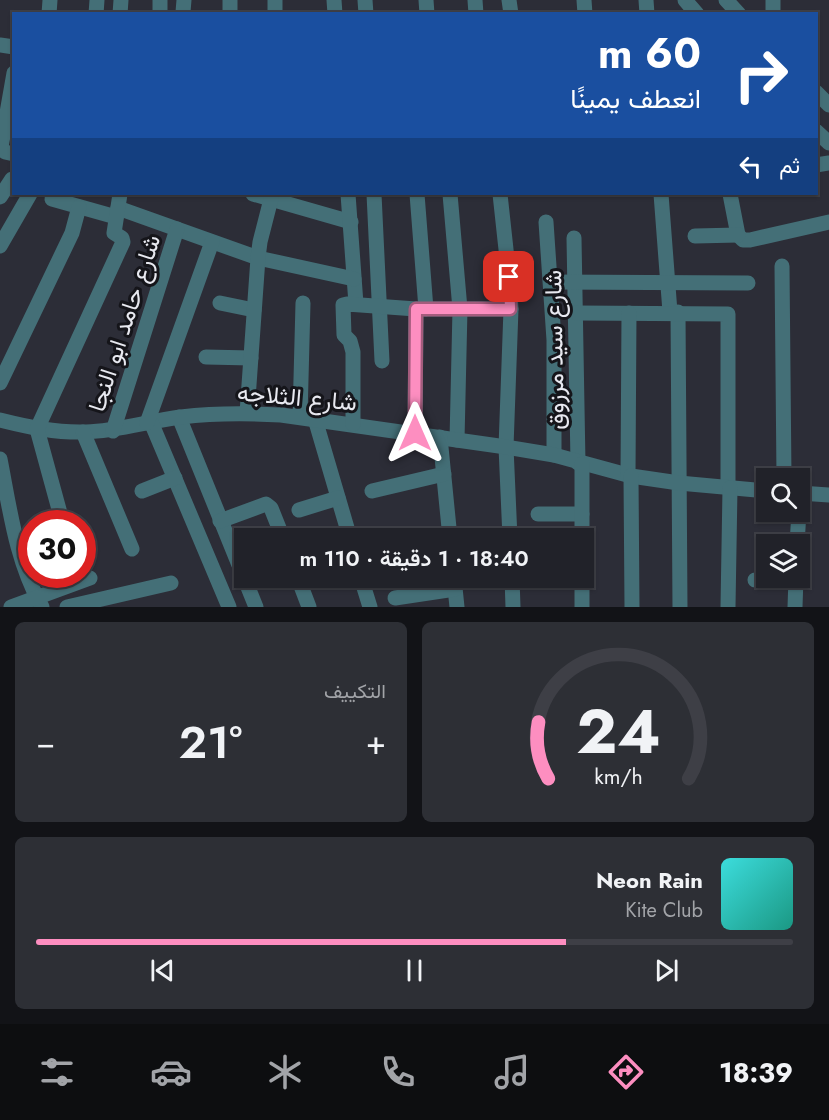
<!DOCTYPE html>
<html lang="ar">
<head>
<meta charset="utf-8">
<style>
	:root { --surface:#212229; --page:#2d2f35; --text:#f1f3f6; --muted:#a2a4a8; --line:#3e3f46; --accent:#fd8ec0 }
	body { margin:0; font-family:Jost,Vazirmatn,sans-serif; background:var(--page); color:var(--text); direction:rtl; height:100vh; display:flex; flex-direction:column; font-size:22px; white-space:nowrap }
	* { box-sizing:border-box; margin:0 }
	p { font-size:20px; color:var(--muted) }
	.icon { flex:none; width:33px; height:33px; fill:none; stroke:currentColor; stroke-width:2; stroke-linecap:round; stroke-linejoin:round }
	.map { position:relative; height:607px; overflow:hidden; direction:ltr }
	.sheet { display:flex; flex-direction:column; gap:15px; padding:15px; background:#121317; flex:1 }
	.sheet>* { flex:none }
	.banner { position:absolute; left:12px; top:12px; width:806px; height:183px; border-radius:0px; box-shadow:0 2px 4px #0004,0 0 0 2px var(--line); direction:rtl; background:#1a4fa0; color:#fff; overflow:hidden }
	.controls { position:absolute; left:756px; top:468px; display:grid; gap:12px }
	.controls a { display:grid; place-items:center; width:54px; height:54px; border-radius:0px; background:var(--surface); box-shadow:0 2px 4px #0004,0 0 0 2px var(--line); font-size:30px }
	.speed { position:absolute; left:18px; top:510px; display:flex; gap:12px; font-size:30px; font-weight:700; text-align:center }
	.speed>* { display:grid; place-content:center; width:78px; height:78px; border-radius:50%; background:var(--surface); box-shadow:0 2px 4px #0004,0 0 0 2px var(--line); line-height:1 }
	.speed .limit { border:9px solid #d22; background:#fff; color:#111 }
	.pin { position:absolute; display:grid; place-items:center; width:51px; height:51px; color:#fff; margin:-26px; border-radius:12px; box-shadow:0 3px 9px #0006 }
	.me { position:absolute; width:66px; margin:-33px; rotate:0deg; stroke-linejoin:round; filter:drop-shadow(0 0 4px #0008) }
	.turn { display:flex; align-items:center; gap:21px; height:126px; padding:0 18px; font-size:27px }
	.turn .icon { width:78px; height:78px; stroke-width:2.5 }
	.turn b { display:block; font-size:42px; line-height:51px }
	.then { display:flex; align-items:center; height:57px; padding:0 18px; background:#0003; gap:12px; font-size:22px }
	.big { font-size:45px; font-weight:600; line-height:1.1 }
	.sheet .card { flex:1; display:flex; flex-direction:column; justify-content:center; gap:9px; min-width:0; padding:0 21px; border-radius:9px; background:var(--page) }
	.sheet .dial { align-items:center; gap:0 }
	.dial svg { height:156px; overflow:visible; fill:none; stroke:var(--line); stroke-width:7; stroke-linecap:round; text-anchor:middle }
	.dial text { fill:var(--text); stroke:none }
	.song { display:flex; align-items:center; gap:18px }
	.cover { width:72px; height:72px; border-radius:9px; background:linear-gradient(135deg,hsl(180 70% 55%),hsl(170 70% 35%)) }
	.played { height:6px; border-radius:3px; background:linear-gradient(90deg,var(--accent) 70%,var(--line) 70%) }
	.keys { display:flex; justify-content:space-around; direction:ltr }
	.heat { display:flex; justify-content:space-between; align-items:center; font-size:33px; direction:ltr }
	.sheet .tiles { flex:1; display:grid; gap:15px; grid-template-columns:1fr 1fr }
	.card:last-child { grid-column:span 2 }
	.trip { position:absolute; left:234px; top:528px; width:360px; height:60px; border-radius:0px; background:var(--surface); box-shadow:0 2px 4px #0004,0 0 0 2px var(--line); font-weight:600; line-height:60px; text-align:center; direction:rtl }
	.tabs { display:flex; height:96px; justify-content:space-around; align-items:center; background:#0d0e10; color:var(--muted) }
	.tabs .icon { width:42px; height:42px }
	.tabs .active { color:var(--accent) }
	.tabs b { font-size:27px; color:var(--text) }
	.map>svg:first-child { display:block }
	.lines { fill:none; stroke-linecap:round; stroke-linejoin:round }
	.minor { stroke:#446f77; stroke-width:15 }
	.route-casing { stroke:#a45c7d; stroke-width:15 }
	.route { stroke:#fd8ec0; stroke-width:10 }
	.labels { text-anchor:middle; dominant-baseline:central; stroke-width:6; stroke-linejoin:round; paint-order:stroke }
	.street-label { font-size:24px; fill:#e8e9f0; stroke:#15151a }
</style>
</head>
<body>
<div class="map">
<svg width="829" height="607" viewBox="0 0 829 607">
	<rect width="100%" height="100%" fill="#2c2d37"/>
	<g class="lines">
		<g class="minor">
			<polyline points="275,0 275,14"/>
			<polyline points="334,0 335,14"/>
			<polyline points="365,0 366,14"/>
			<polyline points="426,0 427,14"/>
			<polyline points="475,0 476,14"/>
			<polyline points="509,0 511,14"/>
			<polyline points="584,0 585,14"/>
			<polyline points="646,0 647,14"/>
			<polyline points="685,0 697,14"/>
			<polyline points="726,0 739,14"/>
			<polyline points="773,0 773,14"/>
			<polyline points="183,12 184,0"/>
			<polyline points="49,14 50,0"/>
			<polyline points="96,14 97,0"/>
			<polyline points="120,14 121,0"/>
			<polyline points="160,14 160,0"/>
			<polyline points="230,14 230,0"/>
			<polyline points="0,45 14,47"/>
			<polyline points="14,73 1,147 5,152 14,154"/>
			<polyline points="816,92 829,105"/>
			<polyline points="816,131 829,143"/>
			<polyline points="816,165 829,163"/>
			<polyline points="253,194 351,222"/>
			<polyline points="348,194 356,304"/>
			<polyline points="374,194 382,361"/>
			<polyline points="417,194 426,309"/>
			<polyline points="450,194 460,309 457,440"/>
			<polyline points="500,194 509,277 511,309 506,447 510,538"/>
			<polyline points="661,194 670,312"/>
			<polyline points="730,194 738,235"/>
			<polyline points="0,197 12,179"/>
			<polyline points="52,199 116,217"/>
			<polyline points="118,208 258,258 354,279"/>
			<polyline points="546,222 554,340 554,455"/>
			<polyline points="738,235 743,240 750,240 829,222"/>
			<polyline points="695,236 738,235"/>
			<polyline points="574,238 578,463"/>
			<polyline points="0,246 30,194"/>
			<polyline points="782,266 784,478"/>
			<polyline points="551,282 748,283"/>
			<polyline points="220,303 254,310"/>
			<polyline points="678,312 680,607"/>
			<polyline points="577,313 728,314 728,488"/>
			<polyline points="206,357 251,358"/>
			<polyline points="0,383 72,233 79,207"/>
			<polyline points="247,413 258,258 260,242 271,199"/>
			<polyline points="179,417 256,607"/>
			<polyline points="300,417 303,303"/>
			<polyline points="315,419 350,538"/>
			<path d="M 0,420 C 28,427 56,433 86,432 C 118,431 149,421 181,417 C 214,413 247,413 281,415 L 506,447 L 554,455 L 631,476 L 679,483 L 766,491"/>
			<polyline points="151,422 229,607"/>
			<polyline points="147,423 212,242"/>
			<polyline points="353,424 353,352 350,341 344,335 343,305 347,304 416,309 511,309"/>
			<polyline points="113,431 177,229"/>
			<polyline points="83,432 132,549"/>
			<polyline points="415,433 416,309"/>
			<polyline points="440,437 450,538"/>
			<path d="M 0,459 C 10,510 16,561 42,607"/>
			<polyline points="628,475 629,313"/>
			<polyline points="631,476 632,607"/>
			<polyline points="142,491 175,478"/>
			<polyline points="372,491 444,474"/>
			<polyline points="800,493 829,495"/>
			<polyline points="299,510 338,498"/>
			<polyline points="538,514 582,514"/>
			<polyline points="220,521 266,504 271,508 283,538"/>
			<polyline points="63,524 37,429 123,242 122,238 114,233 120,194"/>
			<polyline points="404,538 450,533"/>
			<polyline points="582,538 582,464"/>
			<polyline points="797,544 799,512"/>
			<polyline points="298,578 309,607"/>
			<polyline points="361,578 370,607"/>
			<polyline points="454,578 457,607"/>
			<polyline points="512,578 513,607"/>
			<polyline points="755,580 796,581"/>
			<polyline points="395,598 455,589"/>
			<polyline points="11,607 90,578"/>
			<polyline points="67,607 171,583"/>
			<polyline points="582,607 582,578"/>
			<polyline points="728,607 730,488"/>
			<polyline points="795,607 796,578"/>
		</g>
	</g>
	<g class="lines">
		<g class="route-casing">
			<polyline id="route" points="415,433 416,309 510,309 509,277"/>
		</g>
		<use href="#route" class="route"/>
	</g>
	<g class="labels">
		<g class="street-label">
			<text transform="translate(124 323) rotate(-72)">شارع حامد ابو النجا</text>
			<text transform="translate(554 350) rotate(-91)">شارع سيد مرزوق</text>
			<text transform="translate(297 397) rotate(5)">شارع الثلاجه</text>
		</g>
	</g>
</svg>
<div class="controls">
<a><svg class="icon" aria-label="search" viewBox="0 0 24 24"><circle cx="10" cy="10" r="6"/><path d="M15 15l6 6"/></svg></a>
<a><svg class="icon" aria-label="layers" viewBox="0 0 24 24"><path d="M12 4l9 5-9 5-9-5zM3 14l9 5 9-5"/></svg></a>
</div>
<div class="speed"><div class="limit">30</div></div>
<div class="pin" style="left:509px;top:277px;background:#d93025"><svg class="icon" aria-label="arrive" viewBox="0 0 24 24"><path d="M6 21V4h12l-3 4 3 4H6"/></svg></div>
<svg class="me" style="left:415px;top:433px" viewBox="-20 -20 40 40"><path d="M0-17L14 15 0 8-14 15z" fill="#fd8ec0" stroke="#fff" stroke-width="4"/></svg>
<div class="trip">18:40 · 1 دقيقة · 110 m</div>
<div class="banner">
<div class="turn"><svg class="icon" aria-label="right" viewBox="0 0 24 24"><path d="M7 20v-9h11M14 6l5 5-5 5"/></svg><div><b>60 m</b>انعطف يمينًا</div></div>
<div class="then">ثم<svg class="icon" aria-label="left" viewBox="0 0 24 24"><path d="M17 20v-9H6M10 6l-5 5 5 5"/></svg></div>
</div>
</div>
<section class="sheet">
<div class="tiles">
<div class="card dial"><svg viewBox="0 0 100 80">
<path d="M14 69A42 42 0 1 1 86 69"/>
<path d="M14 69A42 42 0 0 1 9 40" stroke="#fd8ec0"/>
<text x="50" y="56" font-size="32" font-weight="700">24</text>
<text x="50" y="72" font-size="11">km/h</text>
</svg></div>
<div class="card"><p>التكييف</p>
<div class="heat"><a>−</a><b class="big">21°</b><a>+</a></div>
</div>
<div class="card">
<div class="song"><i class="cover"></i><div><b>Neon Rain</b><p>Kite Club</p></div></div>
<div class="played"></div>
<div class="keys"><svg class="icon" aria-label="previous" viewBox="0 0 24 24"><path d="M18 5L8 12l10 7zM5 5v14"/></svg><svg class="icon" aria-label="pause" viewBox="0 0 24 24"><path d="M8 5v14M16 5v14"/></svg><svg class="icon" aria-label="next" viewBox="0 0 24 24"><path d="M6 5l10 7-10 7zM19 5v14"/></svg></div>
</div>
</div>
</section>
<nav class="tabs">
<b>18:39</b>
<svg class="icon active" aria-label="directions" viewBox="0 0 24 24"><path d="M12 3l9 9-9 9-9-9zM9 14v-3h6M13 9l2 2-2 2"/></svg>
<svg class="icon" aria-label="music" viewBox="0 0 24 24"><path d="M9 18V5l10-2v13"/><circle cx="6" cy="18" r="3"/><circle cx="16" cy="16" r="3"/></svg>
<svg class="icon" aria-label="phone" viewBox="0 0 24 24"><path d="M5 4h4l2 5-3 2q2 4 5 5l2-3 5 2v4C11 20 4 13 5 4z"/></svg>
<svg class="icon" aria-label="climate" viewBox="0 0 24 24"><path d="M12 3v18M4 7l16 10M4 17L20 7"/></svg>
<svg class="icon" aria-label="car" viewBox="0 0 24 24"><path d="M5 17H2v-5l4-1 3-4h7l3 4 3 1v5h-3M9 17h6M6 11h13"/><circle cx="7" cy="17" r="2"/><circle cx="17" cy="17" r="2"/></svg>
<svg class="icon" aria-label="filters" viewBox="0 0 24 24"><path d="M4 7h16M4 17h16"/><circle cx="9" cy="7" r="2"/><circle cx="15" cy="17" r="2"/></svg>
</nav>
</body>
</html>
